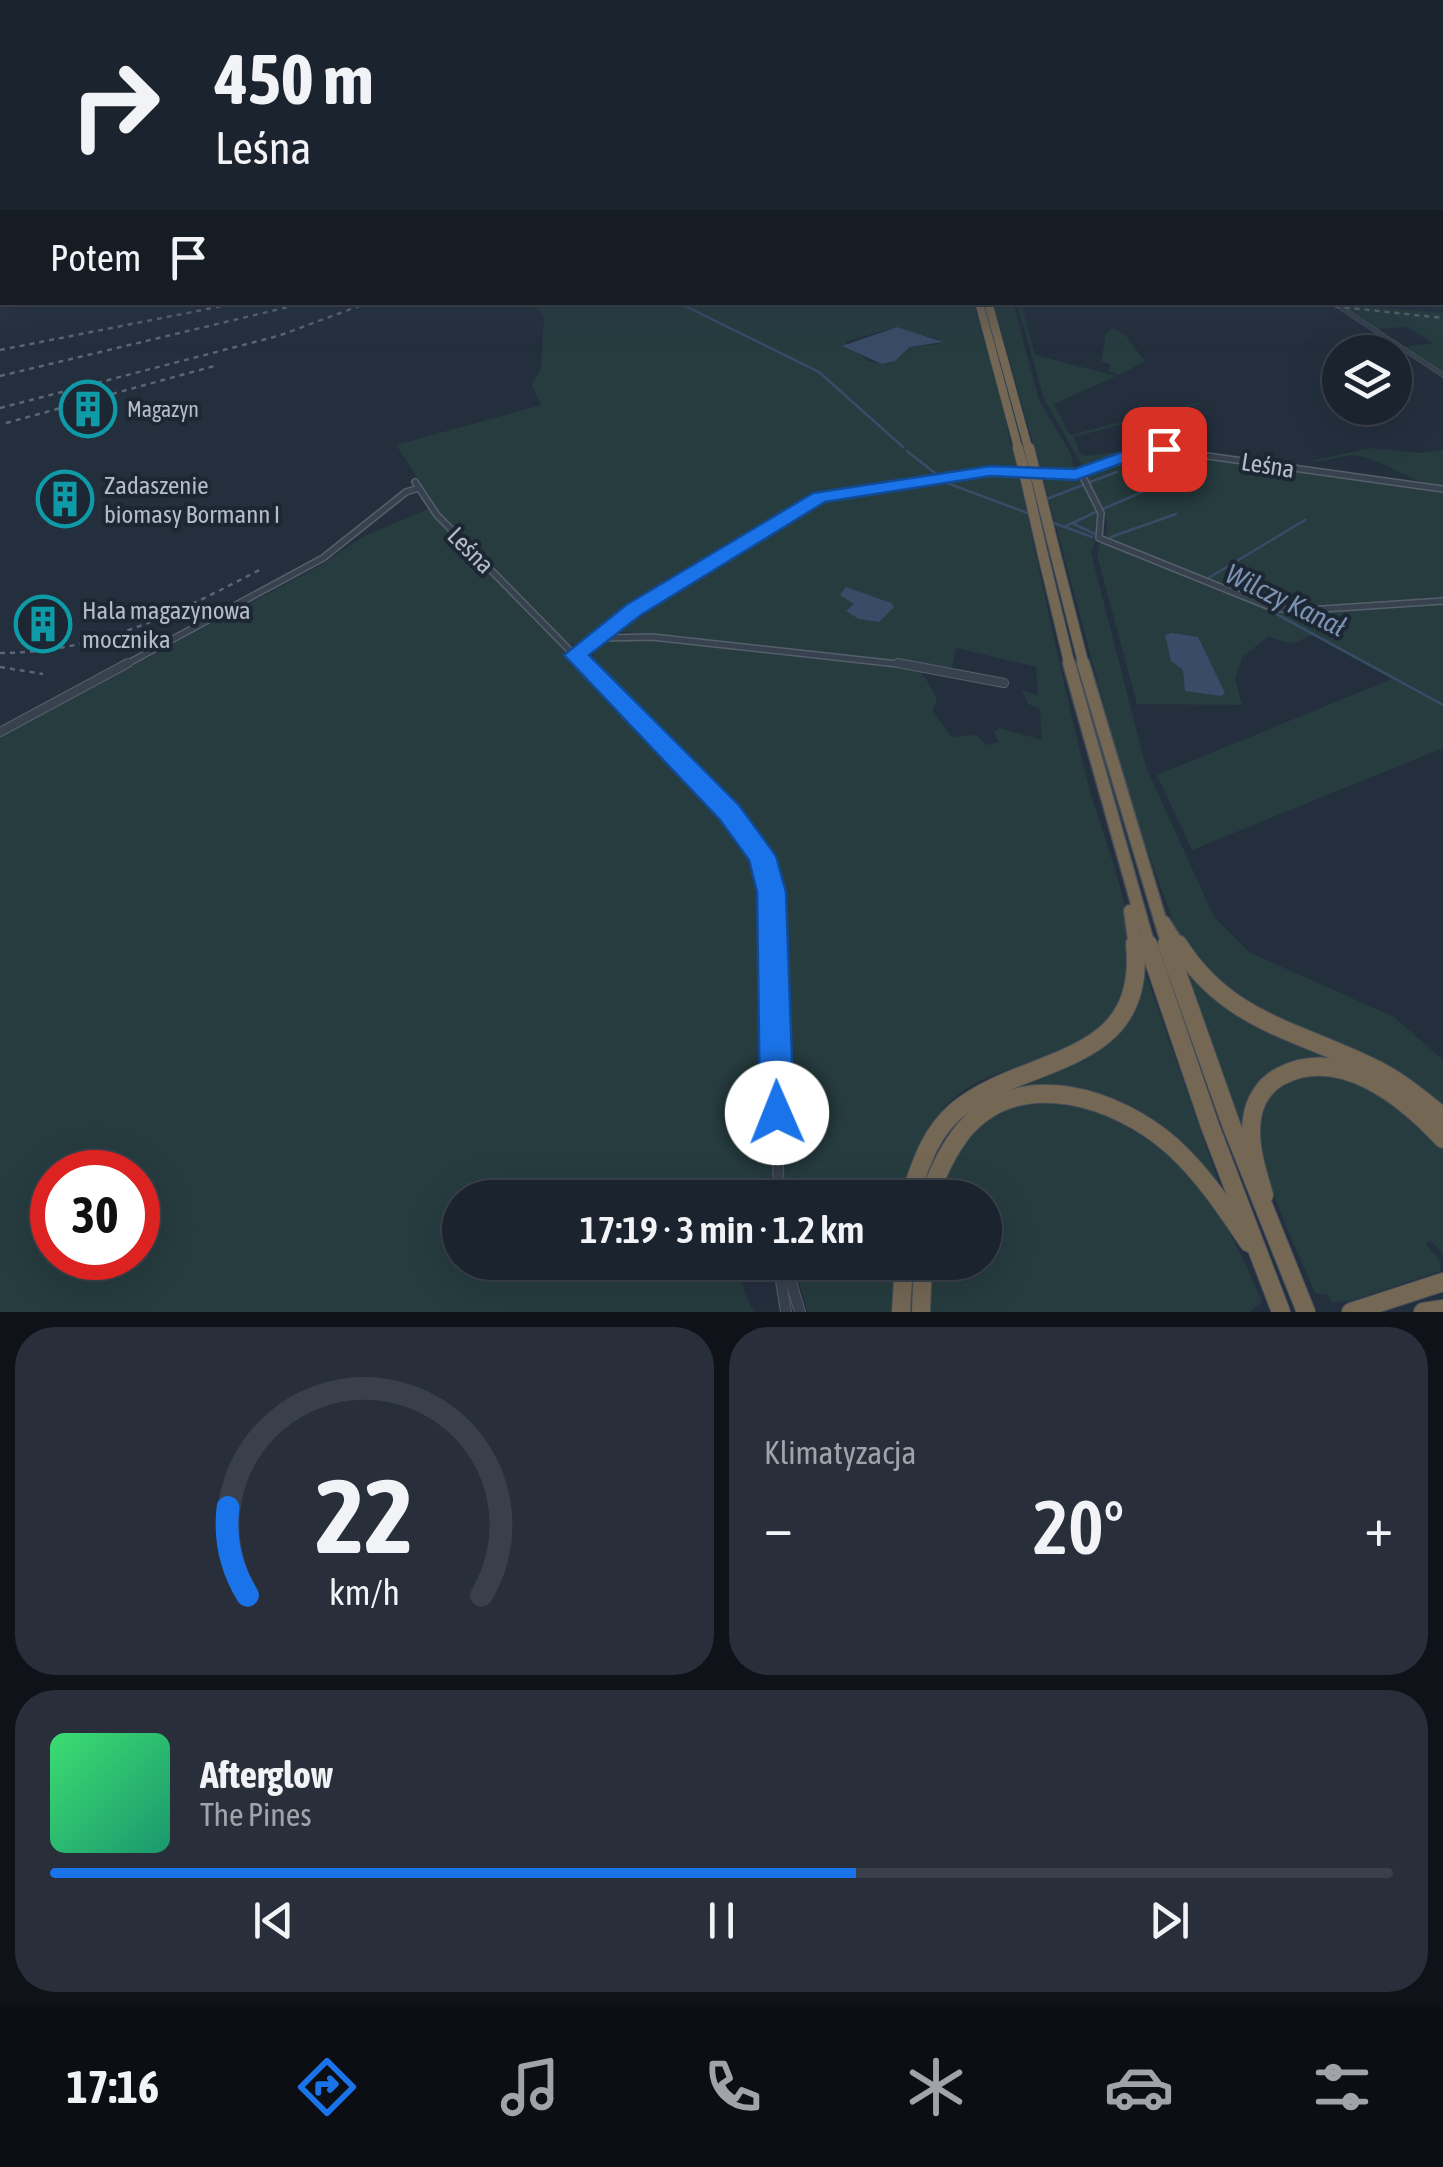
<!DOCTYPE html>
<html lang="pl">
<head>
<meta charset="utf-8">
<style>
	:root { --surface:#1b232e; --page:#282f3a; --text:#f1f3f6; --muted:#a0a4aa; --line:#39404a; --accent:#1a73e8 }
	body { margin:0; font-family:"Asap Condensed",sans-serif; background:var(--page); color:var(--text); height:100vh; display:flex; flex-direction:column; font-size:38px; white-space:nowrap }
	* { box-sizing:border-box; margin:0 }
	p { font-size:32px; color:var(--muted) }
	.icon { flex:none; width:55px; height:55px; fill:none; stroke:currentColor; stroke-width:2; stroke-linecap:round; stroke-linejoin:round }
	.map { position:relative; height:1312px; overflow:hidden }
	.drawer { display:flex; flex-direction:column; gap:15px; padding:15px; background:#0f1319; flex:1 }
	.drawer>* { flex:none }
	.banner { position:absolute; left:0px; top:0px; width:1445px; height:305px; box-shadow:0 10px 40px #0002,0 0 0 2px var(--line); background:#1b232e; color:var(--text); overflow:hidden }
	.buttons { position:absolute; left:1322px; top:335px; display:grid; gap:20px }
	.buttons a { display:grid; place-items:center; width:90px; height:90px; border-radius:50%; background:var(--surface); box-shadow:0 10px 40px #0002,0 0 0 2px var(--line); font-size:50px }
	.speed { position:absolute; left:30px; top:1150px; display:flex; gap:20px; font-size:50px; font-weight:700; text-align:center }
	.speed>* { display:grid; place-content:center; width:130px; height:130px; border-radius:50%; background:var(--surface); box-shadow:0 10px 40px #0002,0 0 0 2px var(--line); line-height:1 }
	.speed .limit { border:15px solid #d22; background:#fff; color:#111 }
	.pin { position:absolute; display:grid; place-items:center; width:85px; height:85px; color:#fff; margin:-42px; border-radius:20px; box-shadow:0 5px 15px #0006 }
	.me { position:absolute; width:110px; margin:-55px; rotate:359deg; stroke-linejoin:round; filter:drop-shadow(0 0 8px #0008) }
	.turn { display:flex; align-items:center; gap:35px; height:210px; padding:0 50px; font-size:45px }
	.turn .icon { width:130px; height:130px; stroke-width:2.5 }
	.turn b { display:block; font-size:70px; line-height:85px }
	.then { display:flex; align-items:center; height:95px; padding:0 50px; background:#0003; gap:20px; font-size:38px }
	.big { font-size:75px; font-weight:600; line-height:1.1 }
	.drawer .tile { flex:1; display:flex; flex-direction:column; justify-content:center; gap:15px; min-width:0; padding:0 35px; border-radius:40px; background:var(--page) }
	.drawer .dial { align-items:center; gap:0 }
	.dial svg { height:260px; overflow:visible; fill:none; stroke:var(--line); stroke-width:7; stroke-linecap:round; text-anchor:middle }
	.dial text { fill:var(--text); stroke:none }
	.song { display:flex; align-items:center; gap:30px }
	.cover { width:120px; height:120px; border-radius:15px; background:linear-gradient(135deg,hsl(140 70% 55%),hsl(160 70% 35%)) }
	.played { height:10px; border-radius:5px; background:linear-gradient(90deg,var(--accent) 60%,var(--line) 60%) }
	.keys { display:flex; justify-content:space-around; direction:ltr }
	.heat { display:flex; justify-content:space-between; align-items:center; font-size:55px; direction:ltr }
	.drawer .tiles { flex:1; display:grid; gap:15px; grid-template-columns:1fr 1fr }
	.tile:last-child { grid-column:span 2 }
	.trip { position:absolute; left:442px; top:1180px; width:560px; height:100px; border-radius:50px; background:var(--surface); box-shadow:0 10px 40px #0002,0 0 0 2px var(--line); font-weight:600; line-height:100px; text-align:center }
	.menu { display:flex; height:160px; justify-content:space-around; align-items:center; background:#0b0e12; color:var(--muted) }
	.menu .icon { width:70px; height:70px }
	.menu .active { color:var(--accent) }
	.menu b { font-size:45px; color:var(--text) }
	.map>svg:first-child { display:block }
	.green { fill:#263c3f; fill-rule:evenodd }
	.water { fill:#394c67 }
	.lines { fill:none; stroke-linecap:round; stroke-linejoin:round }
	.stream { stroke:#394c67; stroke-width:2.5 }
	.minor-far3-casing { stroke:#565f6c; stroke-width:5 }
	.minor-far2-casing { stroke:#565f6c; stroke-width:8 }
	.minor-far1-casing { stroke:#565f6c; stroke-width:10 }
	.minor-casing { stroke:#565f6c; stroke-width:12 }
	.motorway-far3-casing { stroke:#434c59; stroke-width:9 }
	.motorway-far2-casing { stroke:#434c59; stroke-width:12 }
	.motorway-far1-casing { stroke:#434c59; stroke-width:15 }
	.motorway-casing { stroke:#434c59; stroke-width:20 }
	.minor-far3 { stroke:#38414e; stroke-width:4 }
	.minor-far2 { stroke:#38414e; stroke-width:5 }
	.minor-far1 { stroke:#38414e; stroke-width:8 }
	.minor { stroke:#38414e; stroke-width:10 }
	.motorway-far3 { stroke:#746855; stroke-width:8 }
	.motorway-far2 { stroke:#746855; stroke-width:10 }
	.motorway-far1 { stroke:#746855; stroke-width:12 }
	.motorway { stroke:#746855; stroke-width:18 }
	.rail { stroke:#5a6575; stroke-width:2.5; stroke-dasharray:5 5; stroke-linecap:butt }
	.motorway-bridge-casing { stroke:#434c59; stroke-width:12; stroke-linecap:butt }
	.motorway-bridge { stroke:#746855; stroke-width:10 }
	.route { fill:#1a73e8; stroke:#114b97; stroke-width:2.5 }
	.labels { text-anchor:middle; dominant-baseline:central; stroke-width:8; stroke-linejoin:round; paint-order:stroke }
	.far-poi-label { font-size:22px; fill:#b4bcc9; stroke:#1d2633; text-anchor:start }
	.street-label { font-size:25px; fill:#b4bcc9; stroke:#1d2633 }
	.poi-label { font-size:25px; fill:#b4bcc9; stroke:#1d2633; text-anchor:start }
	.water-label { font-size:28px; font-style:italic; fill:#7c92b1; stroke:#1d2633 }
</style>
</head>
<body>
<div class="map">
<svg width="1443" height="1312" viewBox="0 0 1443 1312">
	<rect width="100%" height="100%" fill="#242f3e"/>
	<g class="green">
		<path d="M 973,302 L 997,379 L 1017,470 L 981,470 L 823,494 L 579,644 L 568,644 L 441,514 L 396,445 L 541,405 L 532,385 L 541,368 L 544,317 L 531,303 ZM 892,328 L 939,339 L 938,344 L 911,347 L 895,361 L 882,364 L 868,361 L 845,342 Z"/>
		<polygon points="993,303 1013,303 1039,400 1070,452 1075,473 1041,472"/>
		<polygon points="1017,303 1021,303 1035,355 1116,376 1054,404 1070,435 1196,403 1207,402 1074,437 1080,454 1085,456 1140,449 1083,467 1044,399"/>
		<polygon points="1334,303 1443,313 1443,373 1402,347 1433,343 1406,327 1375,329"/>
		<polygon points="1112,328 1125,335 1145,361 1120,375 1108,371 1111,365 1101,361 1106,334"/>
		<path d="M 1370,448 L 1420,453 L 1443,450 L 1443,487 C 1415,486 1389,462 1359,456 C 1342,453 1327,463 1311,461 Z"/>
		<path d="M 1166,450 L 1443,492 L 1443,599 C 1388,599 1325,614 1273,606 L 1106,538 L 1107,522 L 1086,475 L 1138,454 Z"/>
		<path d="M 987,473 L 1018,473 C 1041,576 1062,680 1088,783 C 1102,837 1130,896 1130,952 C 1130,983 1117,1019 1091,1038 C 1064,1057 1029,1063 999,1073 C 941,1092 913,1141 902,1197 L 786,1197 L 773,870 L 763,848 L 741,819 L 592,667 C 591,636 623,639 647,639 L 920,669 L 937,698 L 933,711 L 951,737 L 977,735 L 986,745 L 999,742 L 994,732 L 1000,728 L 1042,740 L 1040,709 L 1028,704 L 1022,690 L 1038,696 L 1036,667 L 956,648 L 952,668 L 615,631 L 637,610 L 807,505 C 864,482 928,487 987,473 Z"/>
		<polygon points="1042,474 1082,479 1099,515 1100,527 1091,553 1146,767 1214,917 1249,952 1394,1017 1443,1060 1443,1108 1261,1018 1182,946 1130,802"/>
		<path d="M 428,509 L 743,833 L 757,857 L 766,889 L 773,1165 L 769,1197 L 460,1198 L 460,1262 L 738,1263 L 745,1294 L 754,1312 L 0,1312 L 0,737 L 321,565 L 364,536 ZM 52,1172 L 138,1172 L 138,1258 L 52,1258 Z"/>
		<polygon points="1100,542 1279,611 1443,603 1443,748 1192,850 1157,775 1392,679 1311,635 1293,644 1268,637 1243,656 1235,678 1242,705 1137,704 1097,555"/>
		<path d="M 1142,963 L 1223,1194 L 1106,1098 C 1081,1099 998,1097 979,1106 C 946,1122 929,1164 922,1197 L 917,1198 L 944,1132 L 977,1102 L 1084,1061 L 1107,1043 Z"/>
		<path d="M 1184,971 C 1203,989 1221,1008 1244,1021 C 1317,1060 1381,1061 1443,1124 L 1443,1131 C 1422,1108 1398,1087 1369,1074 C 1314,1049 1243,1056 1244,1132 Z"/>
		<path d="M 1314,1074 C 1362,1078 1415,1108 1443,1148 L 1443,1254 L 1430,1240 L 1426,1244 L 1440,1261 L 1440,1271 L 1350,1301 L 1332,1302 L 1328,1295 L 1315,1293 C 1297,1247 1230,1127 1278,1087 C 1287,1079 1302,1078 1314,1074 Z"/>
		<path d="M 1037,1101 C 1050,1101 1063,1100 1076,1102 C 1174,1119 1228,1219 1262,1302 L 1249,1312 L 928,1312 L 930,1263 L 985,1262 L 985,1198 L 936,1197 C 954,1141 979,1115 1037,1101 Z"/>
		<polygon points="793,1263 897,1263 894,1312 808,1312"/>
	</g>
	<g class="water">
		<polygon points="897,327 943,342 910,347 895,361 882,364 842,346"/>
		<polygon points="846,587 891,603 894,607 879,622 859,619 846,611 854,604 840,595"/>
		<polygon points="1172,633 1198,637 1225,693 1221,696 1185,691 1183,670 1171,661 1165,635"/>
	</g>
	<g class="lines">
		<g class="stream">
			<polyline points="677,302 819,372 903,447"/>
			<polyline points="907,451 941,478"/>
			<polyline points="1090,482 1117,472"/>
			<polyline points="947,483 1030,514"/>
			<polyline points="1047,499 1083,485"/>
			<polyline points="1103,509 1142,492"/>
			<polyline points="1051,522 1092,537"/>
			<polyline points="1074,524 1095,534"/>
			<polyline points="1066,526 1096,512"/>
			<polyline points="1111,537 1176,514"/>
			<polyline points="1108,539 1195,574"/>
			<polyline points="1207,579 1305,520"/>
			<polyline points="1260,605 1443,705"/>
		</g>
		<g class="minor-far3-casing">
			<g id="minor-far3">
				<polyline points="1332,302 1443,375"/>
				<polyline points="1151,451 1170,451"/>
			</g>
		</g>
		<g class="minor-far2-casing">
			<g id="minor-far2">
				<polyline points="1081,473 1101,513 1099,538 1270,607 1293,611 1443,601"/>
				<polyline points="415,482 437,515 585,666"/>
				<polyline points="603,638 652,637 916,666"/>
				<polyline points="575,655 633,610 803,505 828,494 990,471 1077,475 1157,449 1443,489"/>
				<polyline points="123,666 323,558 406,492 419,488"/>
			</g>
		</g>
		<g class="minor-far1-casing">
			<g id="minor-far1">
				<polyline points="583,663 730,813 758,848 771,892 772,946"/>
				<polyline points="898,663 1004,683"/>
				<polyline points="0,732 128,663"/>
			</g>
		</g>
		<g class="minor-casing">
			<g id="minor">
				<polyline points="772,944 779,1198"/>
				<polyline points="778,1262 786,1312"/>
				<polyline points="785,1262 800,1312"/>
			</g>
		</g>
		<g class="motorway-far3-casing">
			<g id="motorway-far3">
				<polyline points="979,302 1019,451"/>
				<polyline points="988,302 1029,451"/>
			</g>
		</g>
		<g class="motorway-far2-casing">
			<g id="motorway-far2">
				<polyline points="1018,448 1023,467"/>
				<polyline points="1029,448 1034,468"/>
				<polyline points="1043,555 1070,666"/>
				<polyline points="1056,556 1084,666"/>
			</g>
		</g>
		<g class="motorway-far1-casing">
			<g id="motorway-far1">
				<polyline points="1069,663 1149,946"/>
				<polyline points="1083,663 1168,946"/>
				<polyline points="1130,911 1135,946"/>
				<polyline points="1164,922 1179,946"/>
			</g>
		</g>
		<g class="motorway-casing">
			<g id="motorway">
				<polyline points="1148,944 1210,1126 1281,1312"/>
				<polyline points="1167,944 1232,1127 1306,1312"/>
				<path d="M 1178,944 C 1226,1020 1292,1029 1367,1065 C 1396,1078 1419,1097 1443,1117"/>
				<path d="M 1264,1195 C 1257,1170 1248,1145 1252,1119 C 1254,1101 1265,1084 1281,1076 C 1341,1045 1405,1098 1443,1139"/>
				<path d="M 909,1198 C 920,1167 929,1134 956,1111 C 1024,1054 1148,1069 1135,944"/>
				<path d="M 928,1198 C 938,1173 947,1151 964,1130 C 1020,1065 1118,1098 1172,1146 C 1203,1174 1226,1209 1249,1243"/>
				<polyline points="901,1312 904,1262"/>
				<polyline points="921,1312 923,1262"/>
				<polyline points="1351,1312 1443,1282"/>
				<polyline points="1423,1312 1443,1309"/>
			</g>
		</g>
		<use href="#minor-far3" class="minor-far3"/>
		<use href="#minor-far2" class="minor-far2"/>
		<use href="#minor-far1" class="minor-far1"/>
		<use href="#minor" class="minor"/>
		<use href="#motorway-far3" class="motorway-far3"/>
		<use href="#motorway-far2" class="motorway-far2"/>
		<use href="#motorway-far1" class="motorway-far1"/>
		<use href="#motorway" class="motorway"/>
		<g class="rail">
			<polyline points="1295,302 1443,318"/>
			<polyline points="0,350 243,302"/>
			<polyline points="0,376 309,302"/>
			<polyline points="0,408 278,336 370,302"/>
			<polyline points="6,423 218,365"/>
			<path d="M 0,653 C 97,653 178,613 263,568"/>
			<polyline points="0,667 43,674"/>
		</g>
		<g class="motorway-bridge-casing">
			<g id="motorway-bridge">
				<polyline points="1023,467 1043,555"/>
				<polyline points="1034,468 1056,556"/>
			</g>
		</g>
		<use href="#motorway-bridge" class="motorway-bridge"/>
	</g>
	<linearGradient id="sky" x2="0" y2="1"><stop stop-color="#141a22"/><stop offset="0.47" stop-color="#3f4d63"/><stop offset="1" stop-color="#3f4d63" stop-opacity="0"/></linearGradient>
	<rect width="1443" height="344" fill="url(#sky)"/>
	<polygon class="route" points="1164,443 1170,445 1170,452 1142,456 1076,480 990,476 825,502 641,615 589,655 739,805 776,856 786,892 794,1113 789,1125 777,1130 765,1125 760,1113 757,892 749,860 720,820 564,655 626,605 813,493 990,466 1075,469 1133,448"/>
	<defs>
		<g id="building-ring" transform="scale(2.875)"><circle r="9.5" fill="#1d2633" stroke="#0f9aa8" stroke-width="1.5"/><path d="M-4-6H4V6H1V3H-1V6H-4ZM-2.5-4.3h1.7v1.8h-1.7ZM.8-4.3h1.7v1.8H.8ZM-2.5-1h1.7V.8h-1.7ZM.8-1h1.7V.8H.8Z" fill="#0f9aa8"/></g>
	</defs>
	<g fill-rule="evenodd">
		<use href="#building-ring" x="88" y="409"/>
		<use href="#building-ring" x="65" y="499"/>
		<use href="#building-ring" x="43" y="624"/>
	</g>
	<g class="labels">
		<g class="far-poi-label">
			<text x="127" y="409">Magazyn</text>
		</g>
		<g class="street-label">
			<text transform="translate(1268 465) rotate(9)">Leśna</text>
			<text transform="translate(471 550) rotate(45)">Leśna</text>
		</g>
		<g class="poi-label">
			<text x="104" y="485">Zadaszenie<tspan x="104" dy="29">biomasy Bormann I</tspan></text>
			<text x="82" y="610">Hala magazynowa<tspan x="82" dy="29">mocznika</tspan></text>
		</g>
		<g class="water-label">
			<text transform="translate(1286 600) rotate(26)">Wilczy Kanał</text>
		</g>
	</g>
</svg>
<div class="buttons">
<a><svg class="icon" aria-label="layers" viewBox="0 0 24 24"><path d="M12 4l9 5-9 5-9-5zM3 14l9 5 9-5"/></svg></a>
</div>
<div class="speed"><div class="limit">30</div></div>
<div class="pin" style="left:1164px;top:449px;background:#d93025"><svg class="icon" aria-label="arrive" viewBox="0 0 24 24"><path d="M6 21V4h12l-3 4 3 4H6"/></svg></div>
<svg class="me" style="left:777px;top:1113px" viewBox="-20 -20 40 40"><circle r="19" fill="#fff"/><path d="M0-13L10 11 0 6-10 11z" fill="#1a73e8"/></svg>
<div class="trip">17:19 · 3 min · 1.2 km</div>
<div class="banner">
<div class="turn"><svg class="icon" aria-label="right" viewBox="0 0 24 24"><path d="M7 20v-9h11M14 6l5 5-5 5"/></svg><div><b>450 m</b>Leśna</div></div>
<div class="then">Potem<svg class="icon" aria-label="arrive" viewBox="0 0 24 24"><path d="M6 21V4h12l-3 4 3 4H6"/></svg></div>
</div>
</div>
<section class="drawer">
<div class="tiles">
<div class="tile dial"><svg viewBox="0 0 100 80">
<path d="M14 69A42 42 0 1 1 86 69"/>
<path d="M14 69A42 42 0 0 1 8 42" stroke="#1a73e8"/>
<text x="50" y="56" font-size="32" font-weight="700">22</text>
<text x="50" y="72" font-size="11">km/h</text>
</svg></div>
<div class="tile"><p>Klimatyzacja</p>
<div class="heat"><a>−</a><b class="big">20°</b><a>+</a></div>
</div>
<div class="tile">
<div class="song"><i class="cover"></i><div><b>Afterglow</b><p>The Pines</p></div></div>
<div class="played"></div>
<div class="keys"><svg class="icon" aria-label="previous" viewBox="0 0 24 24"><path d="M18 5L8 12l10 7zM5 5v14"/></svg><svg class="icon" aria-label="pause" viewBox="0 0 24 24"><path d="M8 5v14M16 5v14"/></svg><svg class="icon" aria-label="next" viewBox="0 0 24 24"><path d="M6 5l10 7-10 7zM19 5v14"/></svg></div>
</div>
</div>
</section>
<nav class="menu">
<b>17:16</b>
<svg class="icon active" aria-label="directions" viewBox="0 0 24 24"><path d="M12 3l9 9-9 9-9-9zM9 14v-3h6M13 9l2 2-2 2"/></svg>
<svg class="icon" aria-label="music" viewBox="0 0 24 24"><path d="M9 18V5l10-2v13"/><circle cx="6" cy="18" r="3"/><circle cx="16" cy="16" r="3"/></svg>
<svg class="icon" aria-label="phone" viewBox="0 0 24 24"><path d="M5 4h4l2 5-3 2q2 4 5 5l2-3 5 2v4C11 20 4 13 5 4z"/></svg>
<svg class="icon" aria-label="climate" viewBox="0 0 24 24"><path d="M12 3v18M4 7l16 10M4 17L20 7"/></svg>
<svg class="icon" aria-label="car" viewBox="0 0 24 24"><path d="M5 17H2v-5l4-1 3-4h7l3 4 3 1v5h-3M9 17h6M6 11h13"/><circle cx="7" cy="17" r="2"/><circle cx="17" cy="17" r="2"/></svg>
<svg class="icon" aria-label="filters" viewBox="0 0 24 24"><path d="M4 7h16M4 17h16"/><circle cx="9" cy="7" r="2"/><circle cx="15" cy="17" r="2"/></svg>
</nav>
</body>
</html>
